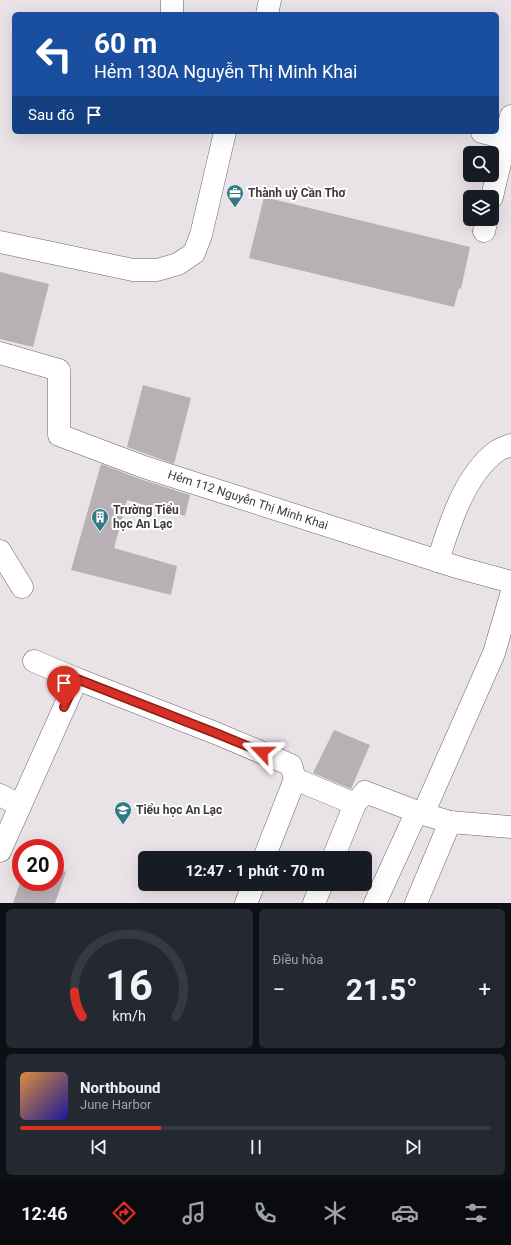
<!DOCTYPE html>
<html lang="vi">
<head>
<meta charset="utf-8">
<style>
	:root { --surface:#171b24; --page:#242831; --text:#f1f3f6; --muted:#9ea1a6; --line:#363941; --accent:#d93025 }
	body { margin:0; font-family:Roboto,sans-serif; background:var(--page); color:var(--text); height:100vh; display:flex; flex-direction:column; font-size:15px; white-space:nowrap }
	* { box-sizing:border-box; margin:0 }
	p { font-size:13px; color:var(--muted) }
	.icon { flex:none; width:22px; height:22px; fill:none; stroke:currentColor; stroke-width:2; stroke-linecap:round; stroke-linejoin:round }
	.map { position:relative; height:903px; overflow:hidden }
	.drawer { display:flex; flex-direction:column; gap:6px; padding:6px; background:#0d0f14; flex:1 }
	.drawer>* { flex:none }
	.hud { position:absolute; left:12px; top:12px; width:487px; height:122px; border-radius:6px; box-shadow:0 4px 16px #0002; background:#1a4fa0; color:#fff; overflow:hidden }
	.buttons { position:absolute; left:463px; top:146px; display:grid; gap:8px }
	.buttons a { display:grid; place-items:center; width:36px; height:36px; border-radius:6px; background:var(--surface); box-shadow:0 4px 16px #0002; font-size:20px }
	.speed { position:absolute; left:12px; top:839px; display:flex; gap:8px; font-size:20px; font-weight:700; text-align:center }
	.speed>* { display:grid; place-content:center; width:52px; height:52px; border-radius:50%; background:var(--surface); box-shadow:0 4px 16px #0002; line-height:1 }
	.speed .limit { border:6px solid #d22; background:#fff; color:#111 }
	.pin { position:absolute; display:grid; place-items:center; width:34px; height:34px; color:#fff; margin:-41px -17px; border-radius:50% 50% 50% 0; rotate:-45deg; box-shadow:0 0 4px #0007 }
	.pin .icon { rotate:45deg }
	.me { position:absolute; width:44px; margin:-22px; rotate:293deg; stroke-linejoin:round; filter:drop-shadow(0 0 3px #0008) }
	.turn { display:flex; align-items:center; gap:14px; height:84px; padding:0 16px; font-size:18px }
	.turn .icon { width:52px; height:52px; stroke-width:2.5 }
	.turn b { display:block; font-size:28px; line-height:34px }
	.then { display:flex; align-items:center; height:38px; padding:0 16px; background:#0003; gap:8px; font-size:15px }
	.big { font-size:30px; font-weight:700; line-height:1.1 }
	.drawer .card { flex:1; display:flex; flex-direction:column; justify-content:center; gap:6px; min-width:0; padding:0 14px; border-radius:6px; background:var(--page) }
	.drawer .dial { align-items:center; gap:0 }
	.dial svg { height:104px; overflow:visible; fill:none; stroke:var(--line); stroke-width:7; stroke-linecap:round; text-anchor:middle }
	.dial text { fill:var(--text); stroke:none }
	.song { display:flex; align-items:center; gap:12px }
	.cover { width:48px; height:48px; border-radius:6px; background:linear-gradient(135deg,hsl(30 70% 55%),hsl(240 70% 35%)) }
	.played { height:4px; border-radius:2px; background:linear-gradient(90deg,var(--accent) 30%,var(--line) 30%) }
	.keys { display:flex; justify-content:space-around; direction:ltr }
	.heat { display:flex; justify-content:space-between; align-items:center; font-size:22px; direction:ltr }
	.drawer .tiles { flex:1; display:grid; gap:6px; grid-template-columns:1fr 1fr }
	.card:last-child { grid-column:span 2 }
	.trip { position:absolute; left:138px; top:851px; width:234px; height:40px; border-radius:6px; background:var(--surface); box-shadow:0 4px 16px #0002; font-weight:700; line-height:40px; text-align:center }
	.dock { display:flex; height:64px; justify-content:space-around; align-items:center; background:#090b0e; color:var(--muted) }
	.dock .icon { width:28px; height:28px }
	.dock .on { color:var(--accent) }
	.dock b { font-size:18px; color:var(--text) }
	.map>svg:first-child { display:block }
	.building { fill:#b7b0b5 }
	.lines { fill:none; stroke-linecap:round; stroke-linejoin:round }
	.minor-casing { stroke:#6b6569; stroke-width:23 }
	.minor { stroke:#fff; stroke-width:22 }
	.route-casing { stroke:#8d1f18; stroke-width:10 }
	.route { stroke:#d93025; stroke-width:7 }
	.labels { text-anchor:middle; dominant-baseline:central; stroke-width:4; stroke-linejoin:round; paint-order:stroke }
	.poi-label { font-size:12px; font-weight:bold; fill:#3c393b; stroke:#fff; text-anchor:start }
	.street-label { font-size:12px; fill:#3c393b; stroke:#fff }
</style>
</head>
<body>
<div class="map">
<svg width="511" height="903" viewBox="0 0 511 903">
	<rect width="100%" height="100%" fill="#e9e2e7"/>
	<g class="building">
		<polygon points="264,197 470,247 461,289 459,288 454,307 249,258"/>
		<polygon points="0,272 49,284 33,347 0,339"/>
		<polygon points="143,385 191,398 174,464 127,447"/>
		<polygon points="101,464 140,479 190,495 185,516 127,500 114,548 177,566 171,595 71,570"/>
		<polygon points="334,730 370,745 351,789 313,773"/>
		<polygon points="55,867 66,872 55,903 13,903 21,880 21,882 55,882"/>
	</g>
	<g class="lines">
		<g class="minor-casing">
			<g id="minor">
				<polyline points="172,0 172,14"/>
				<polyline points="267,14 270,0"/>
				<polyline points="482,132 506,138"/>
				<polyline points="492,197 511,116"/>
				<polyline points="484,231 487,219"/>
				<polyline points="0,242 133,270 157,270 178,264 194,253 201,235 225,132"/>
				<polyline points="0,353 59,370 59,435 144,467 460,568 511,582"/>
				<polyline points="0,551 22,587"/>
				<path d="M 438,561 C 449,525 465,474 497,451 C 501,448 506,447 511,445"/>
				<polyline points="34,661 77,679 218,734 291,765 295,779 264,858"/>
				<polyline points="295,779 355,804"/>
				<polyline points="0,795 20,806"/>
				<polyline points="423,814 494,653 511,595"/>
				<polyline points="0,851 77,679"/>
				<polyline points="333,858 355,804 365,792 423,814 450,822 511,827"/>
				<polyline points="246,903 254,884"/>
				<polyline points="314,903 322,884"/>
				<polyline points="375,903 417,811"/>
				<polyline points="416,903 450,822"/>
			</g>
		</g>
		<use href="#minor" class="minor"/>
	</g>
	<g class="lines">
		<g class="route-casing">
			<polyline id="route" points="64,707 77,679 218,734 262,752"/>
		</g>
		<use href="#route" class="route"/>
	</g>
	<defs>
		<g id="office-pin" transform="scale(0.9)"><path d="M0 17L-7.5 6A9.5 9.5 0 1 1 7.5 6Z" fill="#327984" stroke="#fff"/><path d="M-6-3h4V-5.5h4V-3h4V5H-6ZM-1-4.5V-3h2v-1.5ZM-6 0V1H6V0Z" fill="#fff"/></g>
		<g id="building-pin" transform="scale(0.9)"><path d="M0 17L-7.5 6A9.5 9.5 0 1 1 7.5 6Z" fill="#327984" stroke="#fff"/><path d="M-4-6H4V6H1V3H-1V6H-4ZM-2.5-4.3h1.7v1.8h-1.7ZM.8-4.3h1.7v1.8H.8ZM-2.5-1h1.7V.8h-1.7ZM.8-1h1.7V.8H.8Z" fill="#fff"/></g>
		<g id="school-pin" transform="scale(0.9)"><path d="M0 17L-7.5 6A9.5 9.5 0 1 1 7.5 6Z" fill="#327984" stroke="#fff"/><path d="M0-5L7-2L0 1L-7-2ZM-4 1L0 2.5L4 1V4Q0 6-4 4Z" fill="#fff"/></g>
	</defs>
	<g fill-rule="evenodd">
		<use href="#office-pin" x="235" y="193"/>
		<use href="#building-pin" x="100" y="517"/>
		<use href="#school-pin" x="123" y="810"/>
	</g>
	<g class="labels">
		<g class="poi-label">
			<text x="248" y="193">Thành uỷ Cần Thơ</text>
			<text x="113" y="510">Trường Tiểu<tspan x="113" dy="14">học An Lạc</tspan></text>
			<text x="136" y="810">Tiểu học An Lạc</text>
		</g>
		<g class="street-label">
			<text transform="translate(248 500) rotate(18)">Hẻm 112 Nguyễn Thị Minh Khai</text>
		</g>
	</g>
</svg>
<div class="buttons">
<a><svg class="icon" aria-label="search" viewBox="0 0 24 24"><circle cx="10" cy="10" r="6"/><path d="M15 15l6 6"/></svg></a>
<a><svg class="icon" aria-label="layers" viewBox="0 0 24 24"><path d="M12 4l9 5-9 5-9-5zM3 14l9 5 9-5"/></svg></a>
</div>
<div class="speed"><div class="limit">20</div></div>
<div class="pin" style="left:64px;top:707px;background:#d93025"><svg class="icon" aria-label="arrive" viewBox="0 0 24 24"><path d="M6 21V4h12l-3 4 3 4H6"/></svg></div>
<svg class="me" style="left:262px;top:752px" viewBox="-20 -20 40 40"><path d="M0-17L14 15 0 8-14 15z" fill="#d93025" stroke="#fff" stroke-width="4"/></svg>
<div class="trip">12:47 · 1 phút · 70 m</div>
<div class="hud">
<div class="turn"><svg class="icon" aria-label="left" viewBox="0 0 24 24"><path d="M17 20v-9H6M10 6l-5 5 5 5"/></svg><div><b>60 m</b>Hẻm 130A Nguyễn Thị Minh Khai</div></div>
<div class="then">Sau đó<svg class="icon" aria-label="arrive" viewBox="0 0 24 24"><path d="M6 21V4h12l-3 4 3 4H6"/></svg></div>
</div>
</div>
<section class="drawer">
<div class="tiles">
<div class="card dial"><svg viewBox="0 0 100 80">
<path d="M14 69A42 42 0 1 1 86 69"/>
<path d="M14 69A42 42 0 0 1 8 50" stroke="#d93025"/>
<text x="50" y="56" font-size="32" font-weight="700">16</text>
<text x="50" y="72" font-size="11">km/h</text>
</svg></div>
<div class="card"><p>Điều hòa</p>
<div class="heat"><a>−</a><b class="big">21.5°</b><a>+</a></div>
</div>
<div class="card">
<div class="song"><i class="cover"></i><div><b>Northbound</b><p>June Harbor</p></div></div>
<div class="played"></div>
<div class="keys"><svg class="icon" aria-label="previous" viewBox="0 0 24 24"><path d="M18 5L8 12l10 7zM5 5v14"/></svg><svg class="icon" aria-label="pause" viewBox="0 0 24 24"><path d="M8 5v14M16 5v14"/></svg><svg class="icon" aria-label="next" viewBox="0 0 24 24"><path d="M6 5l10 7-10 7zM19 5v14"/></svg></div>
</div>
</div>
</section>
<nav class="dock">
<b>12:46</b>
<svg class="icon on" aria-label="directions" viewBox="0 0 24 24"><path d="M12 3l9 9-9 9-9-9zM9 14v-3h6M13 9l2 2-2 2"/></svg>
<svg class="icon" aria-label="music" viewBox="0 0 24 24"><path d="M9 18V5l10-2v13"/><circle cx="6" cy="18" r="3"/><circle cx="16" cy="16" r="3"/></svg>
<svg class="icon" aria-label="phone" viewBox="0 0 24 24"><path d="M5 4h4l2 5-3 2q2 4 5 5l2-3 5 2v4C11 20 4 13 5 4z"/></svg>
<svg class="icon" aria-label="climate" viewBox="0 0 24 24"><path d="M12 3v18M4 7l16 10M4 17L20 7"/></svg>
<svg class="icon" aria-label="car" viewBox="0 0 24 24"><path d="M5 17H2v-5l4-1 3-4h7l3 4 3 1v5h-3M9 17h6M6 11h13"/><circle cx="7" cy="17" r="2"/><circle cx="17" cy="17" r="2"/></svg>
<svg class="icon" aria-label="filters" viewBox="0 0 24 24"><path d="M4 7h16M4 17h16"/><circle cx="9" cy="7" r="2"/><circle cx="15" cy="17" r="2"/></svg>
</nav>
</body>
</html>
